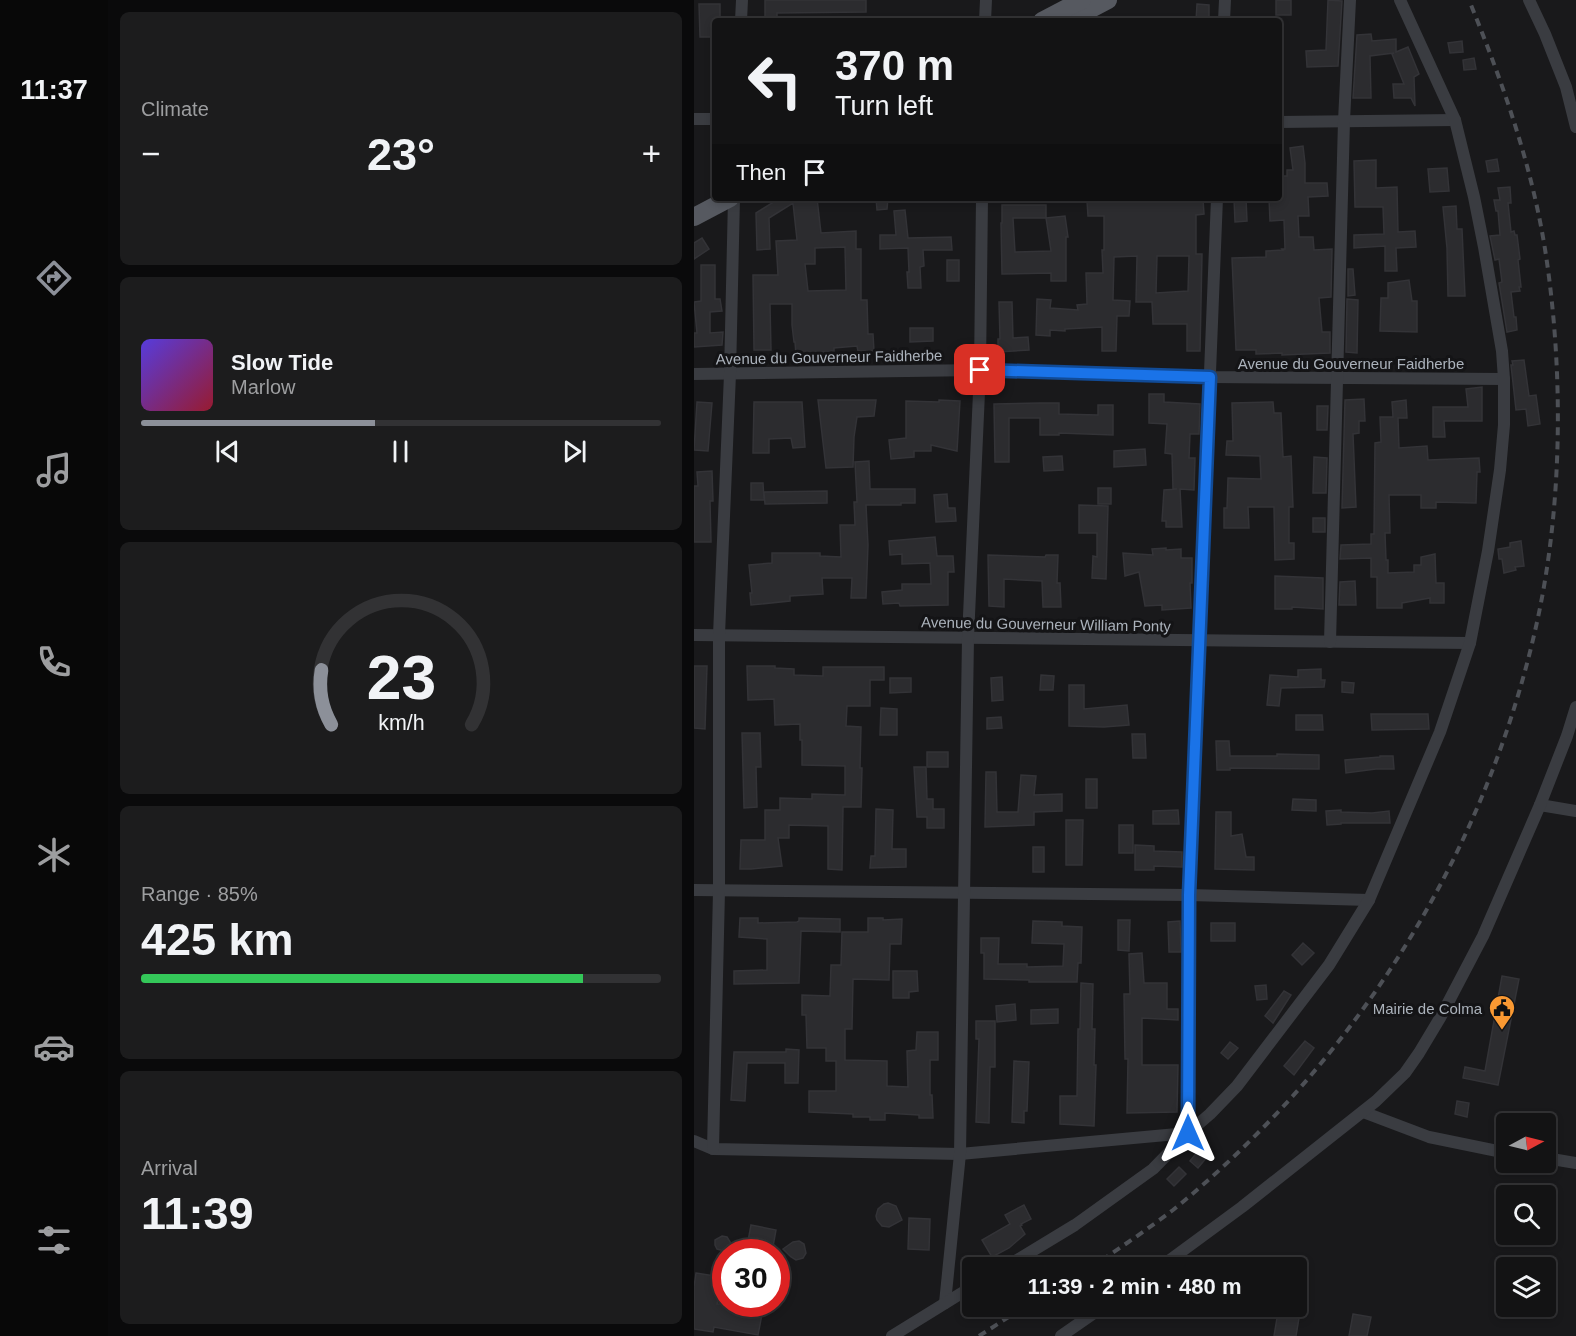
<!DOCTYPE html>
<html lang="en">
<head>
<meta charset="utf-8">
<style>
	:root { --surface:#131314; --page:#1c1c1d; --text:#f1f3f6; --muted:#9d9ea0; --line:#323234; --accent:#8c9099 }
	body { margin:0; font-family:Arial,sans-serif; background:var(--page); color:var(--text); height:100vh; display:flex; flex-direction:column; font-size:22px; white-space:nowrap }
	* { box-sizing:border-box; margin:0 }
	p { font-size:20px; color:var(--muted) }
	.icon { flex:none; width:33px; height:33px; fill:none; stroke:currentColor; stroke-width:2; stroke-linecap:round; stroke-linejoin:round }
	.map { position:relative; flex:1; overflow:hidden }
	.panel { display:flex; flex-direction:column; gap:12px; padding:12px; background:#0a0a0b; width:586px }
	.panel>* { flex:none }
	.guide { position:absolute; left:18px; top:18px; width:570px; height:183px; border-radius:6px; box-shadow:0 3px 9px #0003,0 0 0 2px var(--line); background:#131314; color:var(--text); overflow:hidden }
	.needle { width:39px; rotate:83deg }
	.buttons { position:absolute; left:802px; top:1113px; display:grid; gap:12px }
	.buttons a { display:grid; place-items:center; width:60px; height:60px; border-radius:6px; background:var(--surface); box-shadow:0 3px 9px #0003,0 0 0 2px var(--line); font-size:30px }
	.speed { position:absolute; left:18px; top:1239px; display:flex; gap:12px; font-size:30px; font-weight:700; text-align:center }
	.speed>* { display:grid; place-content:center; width:78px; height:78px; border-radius:50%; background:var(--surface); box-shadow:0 3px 9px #0003,0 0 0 2px var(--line); line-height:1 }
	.speed .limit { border:9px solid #d22; background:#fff; color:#111 }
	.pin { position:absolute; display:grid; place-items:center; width:51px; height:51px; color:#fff; margin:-26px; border-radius:12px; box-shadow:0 3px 9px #0006 }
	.me { position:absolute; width:66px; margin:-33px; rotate:0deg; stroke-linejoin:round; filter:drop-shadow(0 0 4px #0008) }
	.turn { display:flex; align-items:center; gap:21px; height:126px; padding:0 24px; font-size:27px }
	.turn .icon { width:78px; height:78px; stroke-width:2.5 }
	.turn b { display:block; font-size:42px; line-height:51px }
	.then { display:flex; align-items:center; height:57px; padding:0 24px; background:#0003; gap:12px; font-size:22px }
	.big { font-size:45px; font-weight:700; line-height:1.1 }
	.panel .tile { flex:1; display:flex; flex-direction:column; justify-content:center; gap:9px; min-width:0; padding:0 21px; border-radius:9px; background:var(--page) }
	.panel .dial { align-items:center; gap:0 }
	.dial svg { height:156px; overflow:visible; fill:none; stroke:var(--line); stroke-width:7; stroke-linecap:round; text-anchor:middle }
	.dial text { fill:var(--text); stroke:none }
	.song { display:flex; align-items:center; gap:18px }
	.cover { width:72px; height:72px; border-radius:9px; background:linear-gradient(135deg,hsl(250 70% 55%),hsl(350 70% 35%)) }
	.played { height:6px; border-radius:3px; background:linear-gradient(90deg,var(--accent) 45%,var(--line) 45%) }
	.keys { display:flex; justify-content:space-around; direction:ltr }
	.heat { display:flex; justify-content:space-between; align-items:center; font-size:33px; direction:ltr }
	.charge { height:9px; border-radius:4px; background:linear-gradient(90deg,#34c759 85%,var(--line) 0) }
	.trip { position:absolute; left:268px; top:1257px; width:345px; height:60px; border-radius:6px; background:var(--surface); box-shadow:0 3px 9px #0003,0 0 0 2px var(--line); font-weight:700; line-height:60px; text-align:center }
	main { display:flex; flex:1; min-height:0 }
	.menu { display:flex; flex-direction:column; width:108px; justify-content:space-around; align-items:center; background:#080808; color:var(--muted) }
	.menu .icon { width:42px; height:42px }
	.menu .current { color:var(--accent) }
	.menu b { font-size:27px; color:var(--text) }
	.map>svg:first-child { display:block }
	.building { fill:#2c2c2f; stroke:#333337; stroke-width:1.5; fill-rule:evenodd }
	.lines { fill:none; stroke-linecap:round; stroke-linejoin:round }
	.street { stroke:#3a3c41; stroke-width:12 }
	.primary { stroke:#565960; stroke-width:18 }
	.rail { stroke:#4d5056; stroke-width:4; stroke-dasharray:8 6; stroke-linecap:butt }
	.route-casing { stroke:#114b97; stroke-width:15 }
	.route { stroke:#1a73e8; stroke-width:10 }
	.labels { text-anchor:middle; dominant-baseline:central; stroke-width:6; stroke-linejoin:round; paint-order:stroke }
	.street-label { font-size:15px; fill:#abb2bb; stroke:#141416 }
	.poi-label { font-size:15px; fill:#abb2bb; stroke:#141416; text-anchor:end }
</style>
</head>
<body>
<main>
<nav class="menu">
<b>11:37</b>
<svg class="icon current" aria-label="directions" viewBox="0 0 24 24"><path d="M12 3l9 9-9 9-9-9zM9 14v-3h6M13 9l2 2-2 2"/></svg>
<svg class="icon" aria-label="music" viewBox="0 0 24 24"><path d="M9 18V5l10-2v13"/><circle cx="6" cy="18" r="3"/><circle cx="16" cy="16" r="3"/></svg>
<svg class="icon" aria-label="phone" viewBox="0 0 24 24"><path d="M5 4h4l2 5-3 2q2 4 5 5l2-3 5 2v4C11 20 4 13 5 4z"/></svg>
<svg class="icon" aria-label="climate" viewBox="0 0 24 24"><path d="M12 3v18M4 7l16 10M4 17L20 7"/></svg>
<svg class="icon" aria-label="car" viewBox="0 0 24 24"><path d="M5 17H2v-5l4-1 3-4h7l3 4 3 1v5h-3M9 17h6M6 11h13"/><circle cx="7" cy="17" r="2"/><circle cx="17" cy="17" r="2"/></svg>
<svg class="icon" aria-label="filters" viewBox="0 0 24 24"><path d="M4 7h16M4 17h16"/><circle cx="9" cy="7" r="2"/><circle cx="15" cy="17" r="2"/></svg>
</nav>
<section class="panel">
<div class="tile"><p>Climate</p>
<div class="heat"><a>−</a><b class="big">23°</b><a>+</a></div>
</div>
<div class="tile">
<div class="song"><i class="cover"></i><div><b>Slow Tide</b><p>Marlow</p></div></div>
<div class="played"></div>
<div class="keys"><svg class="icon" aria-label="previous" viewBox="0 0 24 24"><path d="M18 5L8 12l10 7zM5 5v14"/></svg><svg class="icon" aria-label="pause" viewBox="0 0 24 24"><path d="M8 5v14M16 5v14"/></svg><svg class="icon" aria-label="next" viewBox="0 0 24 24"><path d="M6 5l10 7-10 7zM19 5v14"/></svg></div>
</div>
<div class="tile dial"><svg viewBox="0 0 100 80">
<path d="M14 69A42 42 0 1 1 86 69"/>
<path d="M14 69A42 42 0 0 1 9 41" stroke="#8c9099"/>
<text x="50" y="56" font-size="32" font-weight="700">23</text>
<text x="50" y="72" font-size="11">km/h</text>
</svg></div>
<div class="tile"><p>Range · 85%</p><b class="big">425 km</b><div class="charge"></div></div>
<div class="tile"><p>Arrival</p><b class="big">11:39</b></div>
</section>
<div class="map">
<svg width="882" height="1336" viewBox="0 0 882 1336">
	<rect width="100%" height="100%" fill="#19191b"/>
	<g class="building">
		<polygon points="71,0 172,0 172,12 83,13 83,20 71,20"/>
		<rect x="582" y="0" width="15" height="15"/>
		<polygon points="634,0 648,1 644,66 613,67 612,51 632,50"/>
		<polygon points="5,4 26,4 26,21 21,21 21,37 6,37"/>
		<polygon points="503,4 515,5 515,21 502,21"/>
		<polygon points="677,34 678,41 702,39 702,52 714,47 725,74 720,77 721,106 717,98 700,98 699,84 710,84 698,54 700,53 676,56 677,98 659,98 663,35"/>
		<polygon points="768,41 769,52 756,53 754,43"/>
		<polygon points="780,58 782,69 770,70 769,60"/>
		<polygon points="609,146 611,163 611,183 633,183 634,196 614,197 615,216 604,216 605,237 619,237 620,250 638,249 637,297 625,298 628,332 636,332 636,353 588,355 588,353 562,354 562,350 542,350 538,258 572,257 572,251 589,250 588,249 591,249 590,220 576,221 575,198 585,198 585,176 593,176 593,170 599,170 596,148"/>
		<polygon points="803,159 805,171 794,172 792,161"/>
		<polygon points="682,160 682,188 703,187 704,232 721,231 722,247 702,248 703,271 691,271 691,246 660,248 660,235 690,234 689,207 661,207 660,161"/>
		<polygon points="753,168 755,191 736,192 734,169"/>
		<polygon points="816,187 817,203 814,203 817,232 820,231 821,235 823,235 826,259 824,260 827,287 825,287 826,291 817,292 820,317 822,317 823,330 813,332 805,283 808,282 805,259 801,260 796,236 806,235 804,211 802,211 800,200 806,200 804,188"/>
		<path d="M 86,198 L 123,198 L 127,233 L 162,231 L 162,249 L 167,249 L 167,300 L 173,300 L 174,334 L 179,334 L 180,351 L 164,351 L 163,346 L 140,348 L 140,351 L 102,355 L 101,342 L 100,342 L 98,325 L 98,304 L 76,304 L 77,350 L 60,350 L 59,275 L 84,275 L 82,241 L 103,240 L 99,203 L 75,218 L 76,249 L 63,250 L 62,213 ZM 151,247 L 152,290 L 114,291 L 111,264 L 121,264 L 121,248 Z"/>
		<polygon points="182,198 194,198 193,209 183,210"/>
		<path d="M 396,198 L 485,198 L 485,200 L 509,199 L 510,214 L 502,215 L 502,254 L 508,254 L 506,351 L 493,351 L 493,324 L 459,324 L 458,302 L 442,302 L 443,256 L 420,257 L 419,300 L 436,301 L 435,316 L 423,316 L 422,351 L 408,351 L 408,327 L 371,329 L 371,331 L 356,330 L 356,336 L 342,335 L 343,299 L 357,300 L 356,308 L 384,310 L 383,305 L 393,304 L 392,273 L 409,273 L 408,250 L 410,250 L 410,216 L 394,216 L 393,201 L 396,201 ZM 463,256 L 495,256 L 494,291 L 462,293 Z"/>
		<polygon points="552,198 553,221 541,222 540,199"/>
		<path d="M 308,205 L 352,205 L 352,218 L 371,216 L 374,237 L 372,237 L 372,281 L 357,281 L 357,273 L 308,274 L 307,223 L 308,223 ZM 319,218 L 352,218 L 357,251 L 321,252 Z"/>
		<polygon points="762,206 763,229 768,229 771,296 754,296 753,248 749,207"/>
		<polygon points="211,210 214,238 257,237 258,250 229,250 230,266 226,267 227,288 214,288 213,272 215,272 214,248 186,249 186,235 202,235 200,211"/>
		<polygon points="8,238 15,249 0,259 0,243"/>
		<rect x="253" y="260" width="12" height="21"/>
		<polygon points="7,265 21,265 21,299 26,299 28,311 16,312 16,333 29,332 28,345 0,347 0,333 3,333 0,302 7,301"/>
		<polygon points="654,269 659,269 661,295 654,296"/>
		<polygon points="715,280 718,301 723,301 723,332 686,331 687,298 694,298 694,283"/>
		<polygon points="653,299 664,300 663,353 652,352"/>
		<polygon points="305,302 318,302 319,338 334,337 335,350 304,352 304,339 306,339"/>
		<polygon points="216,328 239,328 239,341 216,342"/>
		<polygon points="830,360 835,396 842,395 846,424 834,426 832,409 822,410 817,365 819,365 818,361"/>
		<polygon points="788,387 788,421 750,421 751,437 739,437 739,407 774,407 772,389"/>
		<polygon points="455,394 470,394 470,402 506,404 505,434 496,434 495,458 501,458 500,490 486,489 488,527 472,527 472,521 468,521 470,490 483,489 479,489 478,454 471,453 473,424 455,423"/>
		<polygon points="670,399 671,421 665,421 665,433 659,434 662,507 648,508 651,400"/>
		<polygon points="124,400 182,400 180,416 163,417 160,437 159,467 132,468"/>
		<polygon points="245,400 266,401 263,451 237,445 237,451 220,451 220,457 197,459 195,440 212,438 212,401 245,402"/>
		<polygon points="712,400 713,418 704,418 705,448 733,446 734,460 785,458 786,472 783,472 782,503 742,502 742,508 727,508 727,495 695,495 696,533 691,533 692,560 694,560 694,573 720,572 720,565 727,565 727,557 741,554 742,583 750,583 750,603 736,603 736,598 708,603 708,608 683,608 683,577 677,577 677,558 646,559 647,545 677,544 677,534 680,534 681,443 687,442 686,417 699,417 698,402"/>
		<polygon points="3,402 18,403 14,451 0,450"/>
		<polygon points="60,402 108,402 111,447 99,448 97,438 75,439 75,453 59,453"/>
		<polygon points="579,402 580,413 587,413 589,457 597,456 599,507 595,507 595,543 600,543 600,559 581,560 580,507 554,507 555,528 530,528 530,508 533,508 534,478 567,479 566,456 532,455 533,441 539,441 538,403"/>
		<polygon points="346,403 365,403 365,414 404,415 404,405 419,405 419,435 365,433 365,435 346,435 346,418 315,418 315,462 301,462 300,404"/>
		<polygon points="623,406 634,406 633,430 623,430"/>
		<polygon points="451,449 452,465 420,467 420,451"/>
		<polygon points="368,456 369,470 350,471 349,457"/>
		<polygon points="620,457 633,458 632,493 619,493"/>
		<polygon points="175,461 176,489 221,489 221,503 207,503 207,505 172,505 174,545 172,598 157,598 158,578 128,578 129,594 96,596 96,601 57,605 56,593 58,593 55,565 78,563 78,553 126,553 126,556 147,557 146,525 161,525 160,502 163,502 161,462"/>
		<polygon points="18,471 19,501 16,501 17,542 0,542 0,486 4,486 3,472"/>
		<polygon points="57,483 69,483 70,500 57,500"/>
		<rect x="404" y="488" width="13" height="16"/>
		<polygon points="133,491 133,503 71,504 70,492"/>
		<polygon points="253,494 254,508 261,508 262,521 242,522 240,495"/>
		<polygon points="385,505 414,506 412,579 398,578 399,556 403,557 403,533 385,533"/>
		<rect x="619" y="518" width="12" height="14"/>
		<polygon points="241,537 243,556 259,556 260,572 254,572 254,605 206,606 205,603 189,604 188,592 208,590 208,584 237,584 236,563 208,564 208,554 196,555 195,541"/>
		<polygon points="827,541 830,566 821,567 822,570 810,573 808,559 805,559 804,549 816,547 816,543"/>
		<polygon points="472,548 472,550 487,549 487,558 498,558 498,583 496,583 497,608 468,610 468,605 451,606 445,572 431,576 429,553 459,555 458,549"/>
		<polygon points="294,555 351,557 352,555 364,555 363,583 366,583 367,607 349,607 348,581 310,579 310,607 295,606"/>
		<polygon points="581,576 629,578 629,609 598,607 598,609 581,609"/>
		<polygon points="661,581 662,605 645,605 646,582"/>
		<polygon points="0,666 13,666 11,729 0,728"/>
		<polygon points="53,666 81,666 81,668 100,669 100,675 129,676 129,667 190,667 190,680 176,680 176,706 153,706 152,726 167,727 166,768 168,768 167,807 149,807 148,870 134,869 134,826 95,825 95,838 84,838 88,866 57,869 46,869 47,840 71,840 71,810 86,810 86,798 118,799 118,794 151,795 151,766 108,765 108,740 106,740 106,724 81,725 80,699 54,700"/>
		<polygon points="627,669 627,680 631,680 630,687 587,688 585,706 573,705 576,675 604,677 604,670"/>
		<polygon points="347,675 360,676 359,690 346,690"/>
		<polygon points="308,677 309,700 298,701 297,678"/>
		<polygon points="196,678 217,678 217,692 196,693"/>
		<polygon points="648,682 660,683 659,693 648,692"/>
		<polygon points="375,685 390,685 390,709 433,705 435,725 410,727 375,726"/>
		<polygon points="187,708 203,709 203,735 186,735"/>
		<polygon points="677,714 734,714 735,729 678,730"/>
		<polygon points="602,715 628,715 629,730 602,730"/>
		<polygon points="307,717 308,728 293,729 293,718"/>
		<polygon points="48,733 66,733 67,767 62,767 63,807 50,808"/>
		<polygon points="438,734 451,734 452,758 439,758"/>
		<polygon points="522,741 535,741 536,756 583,756 583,754 625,755 625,769 536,768 536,770 523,770"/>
		<rect x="233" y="752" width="21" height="15"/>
		<polygon points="686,756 699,756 700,769 682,769 652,773 651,760 686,757"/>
		<polygon points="220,767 232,767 233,799 239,799 239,809 250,809 250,828 233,828 233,817 223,817"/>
		<polygon points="292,772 302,772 303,812 324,812 327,775 342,776 340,795 368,794 368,811 340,812 340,825 291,827"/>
		<rect x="392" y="779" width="11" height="29"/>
		<polygon points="599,799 622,800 622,811 598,810"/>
		<polygon points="182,809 199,810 198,849 212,849 212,867 176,868 177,856 181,856"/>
		<polygon points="484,810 485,824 459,824 459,811"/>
		<polygon points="647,810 647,812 678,813 695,811 696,823 647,823 647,824 633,825 632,811"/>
		<polygon points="522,812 537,812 537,836 548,834 552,857 560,857 560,870 521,869"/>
		<polygon points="372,820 389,820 388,865 372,865"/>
		<rect x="425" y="825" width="14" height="28"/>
		<polygon points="441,845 460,846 460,851 488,852 488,867 460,866 460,870 441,870"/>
		<rect x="339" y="847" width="11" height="25"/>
		<polygon points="46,918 64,918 64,923 103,922 105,921 105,918 146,919 146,932 107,931 105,983 40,984 40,971 73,970 73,939 45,937"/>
		<polygon points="174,918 189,918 189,920 208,919 207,944 196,944 195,980 159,979 158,1029 151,1029 151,1060 193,1061 193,1086 214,1087 213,1051 222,1050 223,1032 244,1032 244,1060 236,1060 236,1095 238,1095 239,1118 225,1118 225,1115 191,1113 191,1120 176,1120 176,1117 159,1117 159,1114 115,1112 115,1091 142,1091 142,1061 132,1061 132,1048 113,1048 112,1015 108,1015 108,995 136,996 137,965 147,965 148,932 174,932"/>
		<polygon points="424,920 436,920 435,951 424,950"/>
		<polygon points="339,921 368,922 368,926 388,927 387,963 384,963 383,982 335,982 335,980 290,979 290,953 287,953 287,938 305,938 304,964 333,964 333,967 369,966 370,944 338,943"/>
		<polygon points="486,921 487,952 475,952 474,922"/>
		<rect x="517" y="923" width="24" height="18"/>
		<polygon points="609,943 620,953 608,965 598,955"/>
		<polygon points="448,953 450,983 473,983 473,1009 484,1009 484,1020 448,1018 448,1065 484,1065 483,1112 433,1113 434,1059 431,1059 430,994 436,994 435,954"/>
		<polygon points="199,971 223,971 224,991 215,992 215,998 199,998"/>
		<polygon points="808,976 825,979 804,1085 769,1078 771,1067 791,1071"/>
		<polygon points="387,983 399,984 398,1029 401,1029 400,1065 402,1065 400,1126 366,1124 366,1096 383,1096 384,1029 386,1029"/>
		<polygon points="572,985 573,999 563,1000 561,986"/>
		<polygon points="590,991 597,995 579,1023 571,1016"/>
		<polygon points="321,1004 322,1020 303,1022 302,1006"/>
		<polygon points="364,1009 364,1023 337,1024 337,1010"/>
		<polygon points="282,1021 301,1021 301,1067 296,1067 295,1123 282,1122 285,1039 282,1039"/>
		<polygon points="611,1041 620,1048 600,1075 590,1066"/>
		<polygon points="536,1042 544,1048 534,1059 527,1053"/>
		<polygon points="92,1049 105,1050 104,1083 91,1083 91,1063 53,1063 51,1101 37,1100 40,1052 92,1052"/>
		<polygon points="320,1061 335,1062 333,1111 330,1111 330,1123 318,1122"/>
		<polygon points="763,1101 775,1103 773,1117 761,1114"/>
		<polygon points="505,1150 513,1157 504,1168 496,1161"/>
		<polygon points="485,1167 492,1174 480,1186 473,1179"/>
		<polygon points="194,1203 202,1206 208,1220 195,1227 188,1226 183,1220 182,1216 184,1209 190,1204"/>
		<polygon points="330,1205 337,1219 327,1224 328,1225 326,1226 331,1234 315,1248 298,1257 288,1240 316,1224 311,1215"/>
		<polygon points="215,1218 236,1219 235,1250 214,1249"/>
		<polygon points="57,1225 82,1230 78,1252 52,1252"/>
		<polygon points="28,1236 33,1237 38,1245 30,1251 23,1249 21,1245 21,1240"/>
		<polygon points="105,1241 110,1244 112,1253 109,1258 102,1260 97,1257 89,1249 99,1242"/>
		<polygon points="2,1273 28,1277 23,1304 70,1304 64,1335 20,1327 19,1332 0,1329 0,1287"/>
		<polygon points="585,1306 607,1306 602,1336 580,1336"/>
		<polygon points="659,1314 677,1317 673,1336 655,1336"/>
	</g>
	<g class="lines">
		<g class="street">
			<polyline points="835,0 851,34 872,87 882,127"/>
			<polyline points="47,21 48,0"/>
			<polyline points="291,21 292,0"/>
			<polyline points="530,21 531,0"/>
			<polyline points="0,119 21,119"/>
			<polyline points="585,122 761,120"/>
			<polyline points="0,374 286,370 516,377 810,379"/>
			<polyline points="0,635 776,643"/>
			<polyline points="636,642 650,121 656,0"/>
			<polyline points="846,805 882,811"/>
			<polyline points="0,890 495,895 675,900"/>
			<polyline points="669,1112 735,1137 813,1153"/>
			<polyline points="0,1141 19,1149 266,1154 494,1133 495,895 523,198"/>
			<polyline points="19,1149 25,891 25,635 36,374 40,198"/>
			<polyline points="852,1158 882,1163"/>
			<polyline points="310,1268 381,1225 459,1169 494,1133 516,1114 543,1086 635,965 675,900 746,732 776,643 794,551 806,470 810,425 810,379 808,351 790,247 780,197 761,120 706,0"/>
			<polyline points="465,1268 548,1207 682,1101 711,1073 725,1053 746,1018 789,936 846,805 873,736 882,707"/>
			<polyline points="251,1303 266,1154 274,638 286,370 288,198"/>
			<polyline points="198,1336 279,1286"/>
			<polyline points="367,1336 410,1306"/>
		</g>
		<g class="primary">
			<polyline points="376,20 414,0"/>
			<polyline points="348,21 388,0"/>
			<polyline points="0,217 36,198"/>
		</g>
		<g class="rail">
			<path d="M 396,1268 C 423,1250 454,1229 479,1210 C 660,1063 789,858 841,631 C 869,510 870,371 851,249 C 837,162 808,81 775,0"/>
			<polyline points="285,1336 332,1306"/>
		</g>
	</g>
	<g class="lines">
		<g class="route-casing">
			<polyline id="route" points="286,370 516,377 495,895 494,1133"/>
		</g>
		<use href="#route" class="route"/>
	</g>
	<defs>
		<g id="civic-pin" transform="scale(1.35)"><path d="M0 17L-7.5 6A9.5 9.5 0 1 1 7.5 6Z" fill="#fa9932" stroke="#141416"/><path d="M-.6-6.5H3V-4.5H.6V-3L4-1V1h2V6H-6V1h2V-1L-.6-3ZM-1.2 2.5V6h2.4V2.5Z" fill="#111"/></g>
	</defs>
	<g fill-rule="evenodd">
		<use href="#civic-pin" x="808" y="1008"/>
	</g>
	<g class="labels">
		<g class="street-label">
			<text transform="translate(135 357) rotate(-1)">Avenue du Gouverneur Faidherbe</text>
			<text x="657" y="363">Avenue du Gouverneur Faidherbe</text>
			<text transform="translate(352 624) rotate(1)">Avenue du Gouverneur William Ponty</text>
		</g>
		<g class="poi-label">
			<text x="788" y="1008">Mairie de Colma</text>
		</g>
	</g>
</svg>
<div class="buttons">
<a><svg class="needle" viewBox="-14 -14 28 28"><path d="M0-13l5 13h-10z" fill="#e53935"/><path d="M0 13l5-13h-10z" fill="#9d9ea0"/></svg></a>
<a><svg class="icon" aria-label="search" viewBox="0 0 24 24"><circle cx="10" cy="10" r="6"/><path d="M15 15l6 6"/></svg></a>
<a><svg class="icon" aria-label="layers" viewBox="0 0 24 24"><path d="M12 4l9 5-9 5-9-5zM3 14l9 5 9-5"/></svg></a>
</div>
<div class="speed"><div class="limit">30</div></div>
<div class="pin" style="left:286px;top:370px;background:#d93025"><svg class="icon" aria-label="arrive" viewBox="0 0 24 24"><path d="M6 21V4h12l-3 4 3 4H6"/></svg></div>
<svg class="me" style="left:494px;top:1133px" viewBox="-20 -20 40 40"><path d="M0-17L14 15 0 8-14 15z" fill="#1a73e8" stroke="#fff" stroke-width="4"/></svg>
<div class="trip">11:39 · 2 min · 480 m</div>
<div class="guide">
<div class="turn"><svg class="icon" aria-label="left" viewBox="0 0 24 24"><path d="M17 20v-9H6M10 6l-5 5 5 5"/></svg><div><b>370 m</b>Turn left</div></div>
<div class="then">Then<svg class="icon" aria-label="arrive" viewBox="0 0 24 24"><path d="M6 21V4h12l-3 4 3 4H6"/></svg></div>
</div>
</div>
</main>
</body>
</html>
